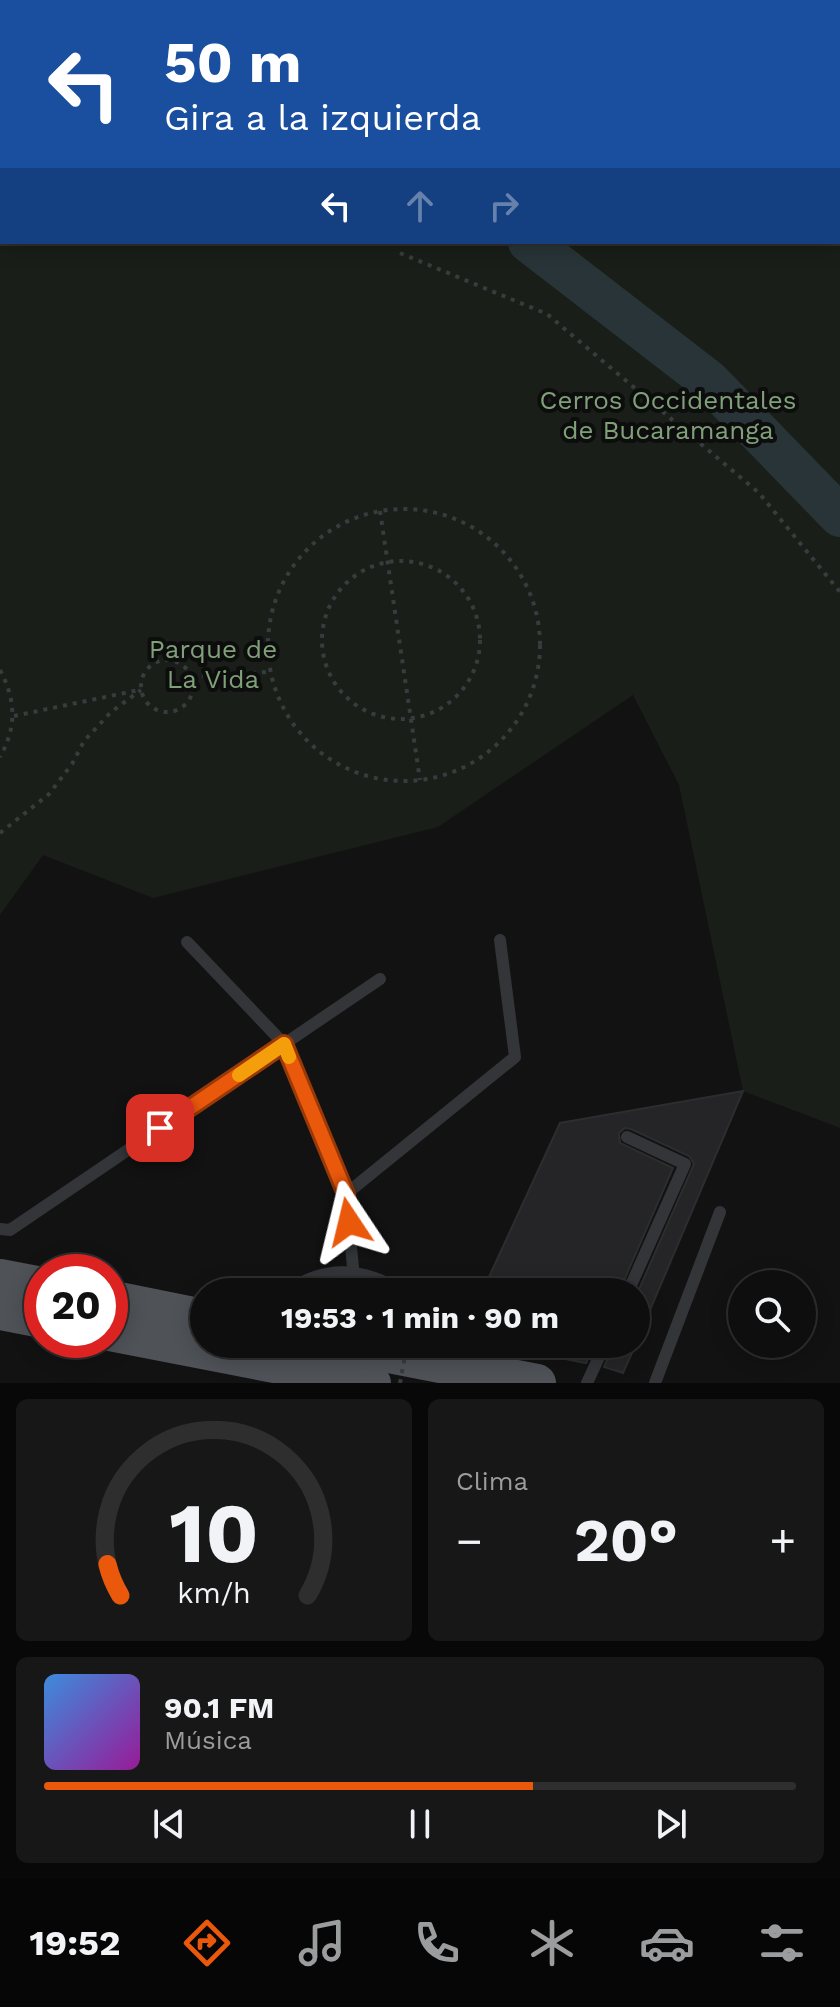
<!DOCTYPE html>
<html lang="es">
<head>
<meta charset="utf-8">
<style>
	:root { --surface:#0e0e0e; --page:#171717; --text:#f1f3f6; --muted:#9b9c9e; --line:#2e2e2e; --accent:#ea580c }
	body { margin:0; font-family:"Work Sans",sans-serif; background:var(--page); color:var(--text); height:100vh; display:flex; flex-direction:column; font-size:30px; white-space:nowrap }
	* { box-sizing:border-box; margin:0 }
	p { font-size:26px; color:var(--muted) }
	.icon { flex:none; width:44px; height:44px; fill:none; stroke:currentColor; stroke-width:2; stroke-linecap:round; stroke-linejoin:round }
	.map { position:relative; height:1383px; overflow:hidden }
	.sheet { display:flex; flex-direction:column; gap:16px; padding:16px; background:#080808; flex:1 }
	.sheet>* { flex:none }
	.banner { position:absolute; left:0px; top:0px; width:840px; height:244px; box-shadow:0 4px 20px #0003,0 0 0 2px var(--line); background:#1a4fa0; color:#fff; overflow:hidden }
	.controls { position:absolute; left:728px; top:1270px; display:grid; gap:16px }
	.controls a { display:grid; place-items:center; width:88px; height:88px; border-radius:50%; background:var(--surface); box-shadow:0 4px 20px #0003,0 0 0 2px var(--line); font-size:40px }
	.speed { position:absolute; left:24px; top:1254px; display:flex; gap:16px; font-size:40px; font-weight:700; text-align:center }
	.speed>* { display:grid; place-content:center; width:104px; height:104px; border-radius:50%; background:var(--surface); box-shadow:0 4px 20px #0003,0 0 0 2px var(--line); line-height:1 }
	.speed .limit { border:12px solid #d22; background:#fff; color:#111 }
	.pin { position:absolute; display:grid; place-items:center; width:68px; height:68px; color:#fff; margin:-34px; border-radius:16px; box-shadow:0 4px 12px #0006 }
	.me { position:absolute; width:88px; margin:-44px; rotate:350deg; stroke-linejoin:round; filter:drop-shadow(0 0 6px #0008) }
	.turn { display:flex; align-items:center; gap:28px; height:168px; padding:0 32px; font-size:36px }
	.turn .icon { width:104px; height:104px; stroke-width:2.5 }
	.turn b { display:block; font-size:56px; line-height:68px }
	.lanes { display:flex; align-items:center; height:76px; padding:0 32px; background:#0003; justify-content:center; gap:40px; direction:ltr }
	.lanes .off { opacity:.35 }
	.big { font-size:60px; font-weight:700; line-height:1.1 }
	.sheet .tile { flex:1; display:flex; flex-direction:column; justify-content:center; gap:12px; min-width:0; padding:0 28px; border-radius:12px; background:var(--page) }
	.sheet .dial { align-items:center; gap:0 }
	.dial svg { height:208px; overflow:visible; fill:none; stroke:var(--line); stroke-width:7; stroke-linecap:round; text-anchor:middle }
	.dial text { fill:var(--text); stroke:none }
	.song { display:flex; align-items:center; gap:24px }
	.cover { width:96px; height:96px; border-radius:12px; background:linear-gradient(135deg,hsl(210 70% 55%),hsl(300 70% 35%)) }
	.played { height:8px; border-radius:4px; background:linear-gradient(90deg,var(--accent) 65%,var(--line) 65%) }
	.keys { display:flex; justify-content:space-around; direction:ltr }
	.heat { display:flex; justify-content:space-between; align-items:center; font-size:44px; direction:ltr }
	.sheet .tiles { flex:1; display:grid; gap:16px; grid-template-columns:1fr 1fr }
	.tile:last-child { grid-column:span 2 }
	.trip { position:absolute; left:190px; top:1278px; width:460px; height:80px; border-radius:40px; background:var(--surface); box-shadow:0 4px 20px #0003,0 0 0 2px var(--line); font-weight:700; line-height:80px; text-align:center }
	.tabs { display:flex; height:128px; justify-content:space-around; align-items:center; background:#060606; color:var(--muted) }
	.tabs .icon { width:56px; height:56px }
	.tabs .selected { color:var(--accent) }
	.tabs b { font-size:36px; color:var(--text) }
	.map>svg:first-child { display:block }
	.green { fill:#191e18; fill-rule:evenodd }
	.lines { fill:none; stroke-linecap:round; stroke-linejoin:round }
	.river { stroke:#283437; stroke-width:42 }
	.building { fill:#252527; stroke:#2c2d2f; stroke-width:2 }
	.path { stroke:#393c3f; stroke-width:4; stroke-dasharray:4 6; stroke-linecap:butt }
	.service { stroke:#333538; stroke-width:12 }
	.minor { stroke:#333538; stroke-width:24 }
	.primary { stroke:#4f5358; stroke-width:38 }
	.path-bridge { stroke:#393c3f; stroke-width:4; stroke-dasharray:4 6; stroke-linecap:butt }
	.route-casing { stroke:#983908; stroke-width:20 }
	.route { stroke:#ea580c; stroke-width:14 }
	.slow { stroke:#f59e0b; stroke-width:14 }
	.labels { text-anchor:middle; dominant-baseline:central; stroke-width:8; stroke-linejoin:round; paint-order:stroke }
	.park-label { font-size:26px; fill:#80a079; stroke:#0d0d0e }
</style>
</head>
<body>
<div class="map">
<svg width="840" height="1383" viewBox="0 0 840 1383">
	<rect width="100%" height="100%" fill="#121213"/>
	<path class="green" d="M 0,0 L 840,0 L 840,1128 L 743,1091 L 679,785 L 633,695 L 438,827 L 153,898 L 43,855 L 0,915 ZM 2,2 L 838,2 L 838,242 L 2,242 Z"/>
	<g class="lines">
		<g class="river">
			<polyline points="0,201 2,201"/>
			<polyline points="529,242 709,381 840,516"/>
		</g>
	</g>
	<g class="building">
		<polygon points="743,1091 636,1343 636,1296 694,1164 689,1156 631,1129 625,1128 619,1133 620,1143 673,1168 619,1292 482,1292 560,1123"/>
		<polygon points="536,1344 595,1344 586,1363 535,1353"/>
		<polygon points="614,1344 636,1344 623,1373 604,1367"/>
	</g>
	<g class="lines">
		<g class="path">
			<polyline points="400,253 547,314 759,493 840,592"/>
			<circle cx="404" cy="645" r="136"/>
			<polyline points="380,511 420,780"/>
			<circle cx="401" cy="640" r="79"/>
			<circle cx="167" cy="686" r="26"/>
			<path d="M 0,670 C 16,700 17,727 0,757"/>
			<polyline points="192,676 269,672"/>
			<polyline points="14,716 139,690"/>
			<polyline points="0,833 49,794 72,764 84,741 111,712 141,690"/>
		</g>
		<g class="service">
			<polyline points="187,942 284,1044 346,1194"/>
			<polyline points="627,1137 685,1164 628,1292"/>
			<polyline points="0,1229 10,1230 380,979"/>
			<polyline points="354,1278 346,1194 515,1057 500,940"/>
			<polyline points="587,1383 605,1344"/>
			<polyline points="655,1383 720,1212"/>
		</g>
		<path class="minor" d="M 297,1292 C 328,1273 360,1275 391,1292"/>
		<g class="primary">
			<polyline points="0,1278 42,1286"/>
			<polyline points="110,1299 204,1318"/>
			<polyline points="0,1311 42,1319"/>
			<polyline points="110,1332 372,1383"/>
			<polyline points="338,1344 537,1383"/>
		</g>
		<polyline class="path-bridge" points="400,1383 407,1344"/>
	</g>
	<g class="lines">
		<g class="route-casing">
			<polyline id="route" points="160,1128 284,1044 346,1194 349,1222"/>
		</g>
		<use href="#route" class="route"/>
		<polyline class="slow" points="239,1075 284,1044 289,1057"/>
	</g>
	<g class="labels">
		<g class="park-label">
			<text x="668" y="400">Cerros Occidentales<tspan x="668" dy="30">de Bucaramanga</tspan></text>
			<text x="213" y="649">Parque de<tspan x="213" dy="30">La Vida</tspan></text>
		</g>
	</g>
</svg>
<div class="controls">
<a><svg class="icon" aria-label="search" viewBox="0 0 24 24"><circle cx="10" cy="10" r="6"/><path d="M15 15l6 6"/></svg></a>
</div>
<div class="speed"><div class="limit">20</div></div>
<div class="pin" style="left:160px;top:1128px;background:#d93025"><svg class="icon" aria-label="arrive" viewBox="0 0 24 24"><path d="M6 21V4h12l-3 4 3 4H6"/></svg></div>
<svg class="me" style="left:349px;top:1222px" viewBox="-20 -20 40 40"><path d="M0-17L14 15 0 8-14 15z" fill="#ea580c" stroke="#fff" stroke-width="4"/></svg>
<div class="trip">19:53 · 1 min · 90 m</div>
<div class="banner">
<div class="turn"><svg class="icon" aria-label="left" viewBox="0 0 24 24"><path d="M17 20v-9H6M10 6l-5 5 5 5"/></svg><div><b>50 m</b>Gira a la izquierda</div></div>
<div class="lanes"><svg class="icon" aria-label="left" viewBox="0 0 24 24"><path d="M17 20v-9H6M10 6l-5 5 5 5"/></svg><svg class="icon off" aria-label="ahead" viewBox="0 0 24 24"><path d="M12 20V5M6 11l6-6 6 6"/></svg><svg class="icon off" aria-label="right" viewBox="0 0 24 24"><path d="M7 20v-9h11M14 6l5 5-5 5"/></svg></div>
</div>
</div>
<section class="sheet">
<div class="tiles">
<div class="tile dial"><svg viewBox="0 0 100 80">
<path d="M14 69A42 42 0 1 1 86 69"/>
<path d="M14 69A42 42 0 0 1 9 57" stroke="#ea580c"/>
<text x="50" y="56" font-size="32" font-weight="700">10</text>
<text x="50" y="72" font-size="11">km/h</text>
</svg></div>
<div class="tile"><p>Clima</p>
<div class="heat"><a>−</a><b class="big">20°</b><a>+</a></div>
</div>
<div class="tile">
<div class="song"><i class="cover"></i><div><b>90.1 FM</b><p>Música</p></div></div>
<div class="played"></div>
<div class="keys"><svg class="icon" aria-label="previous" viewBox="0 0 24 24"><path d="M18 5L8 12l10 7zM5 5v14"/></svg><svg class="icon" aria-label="pause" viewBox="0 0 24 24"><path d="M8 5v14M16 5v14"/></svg><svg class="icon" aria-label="next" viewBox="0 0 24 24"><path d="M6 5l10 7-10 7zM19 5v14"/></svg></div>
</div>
</div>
</section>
<nav class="tabs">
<b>19:52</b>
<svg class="icon selected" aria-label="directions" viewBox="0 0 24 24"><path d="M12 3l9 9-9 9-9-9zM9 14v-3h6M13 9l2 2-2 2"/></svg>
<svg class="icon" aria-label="music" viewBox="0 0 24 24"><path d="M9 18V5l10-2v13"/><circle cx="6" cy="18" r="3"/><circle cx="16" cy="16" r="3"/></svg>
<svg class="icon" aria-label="phone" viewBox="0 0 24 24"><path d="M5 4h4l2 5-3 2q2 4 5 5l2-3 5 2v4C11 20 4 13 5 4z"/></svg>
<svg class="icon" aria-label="climate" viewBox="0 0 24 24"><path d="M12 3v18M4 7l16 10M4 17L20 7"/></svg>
<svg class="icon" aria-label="car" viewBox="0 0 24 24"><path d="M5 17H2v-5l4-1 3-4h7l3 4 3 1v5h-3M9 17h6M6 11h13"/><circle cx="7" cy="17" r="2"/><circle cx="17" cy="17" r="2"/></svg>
<svg class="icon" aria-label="filters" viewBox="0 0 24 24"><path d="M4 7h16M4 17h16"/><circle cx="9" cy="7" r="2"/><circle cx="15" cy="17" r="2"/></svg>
</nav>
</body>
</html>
